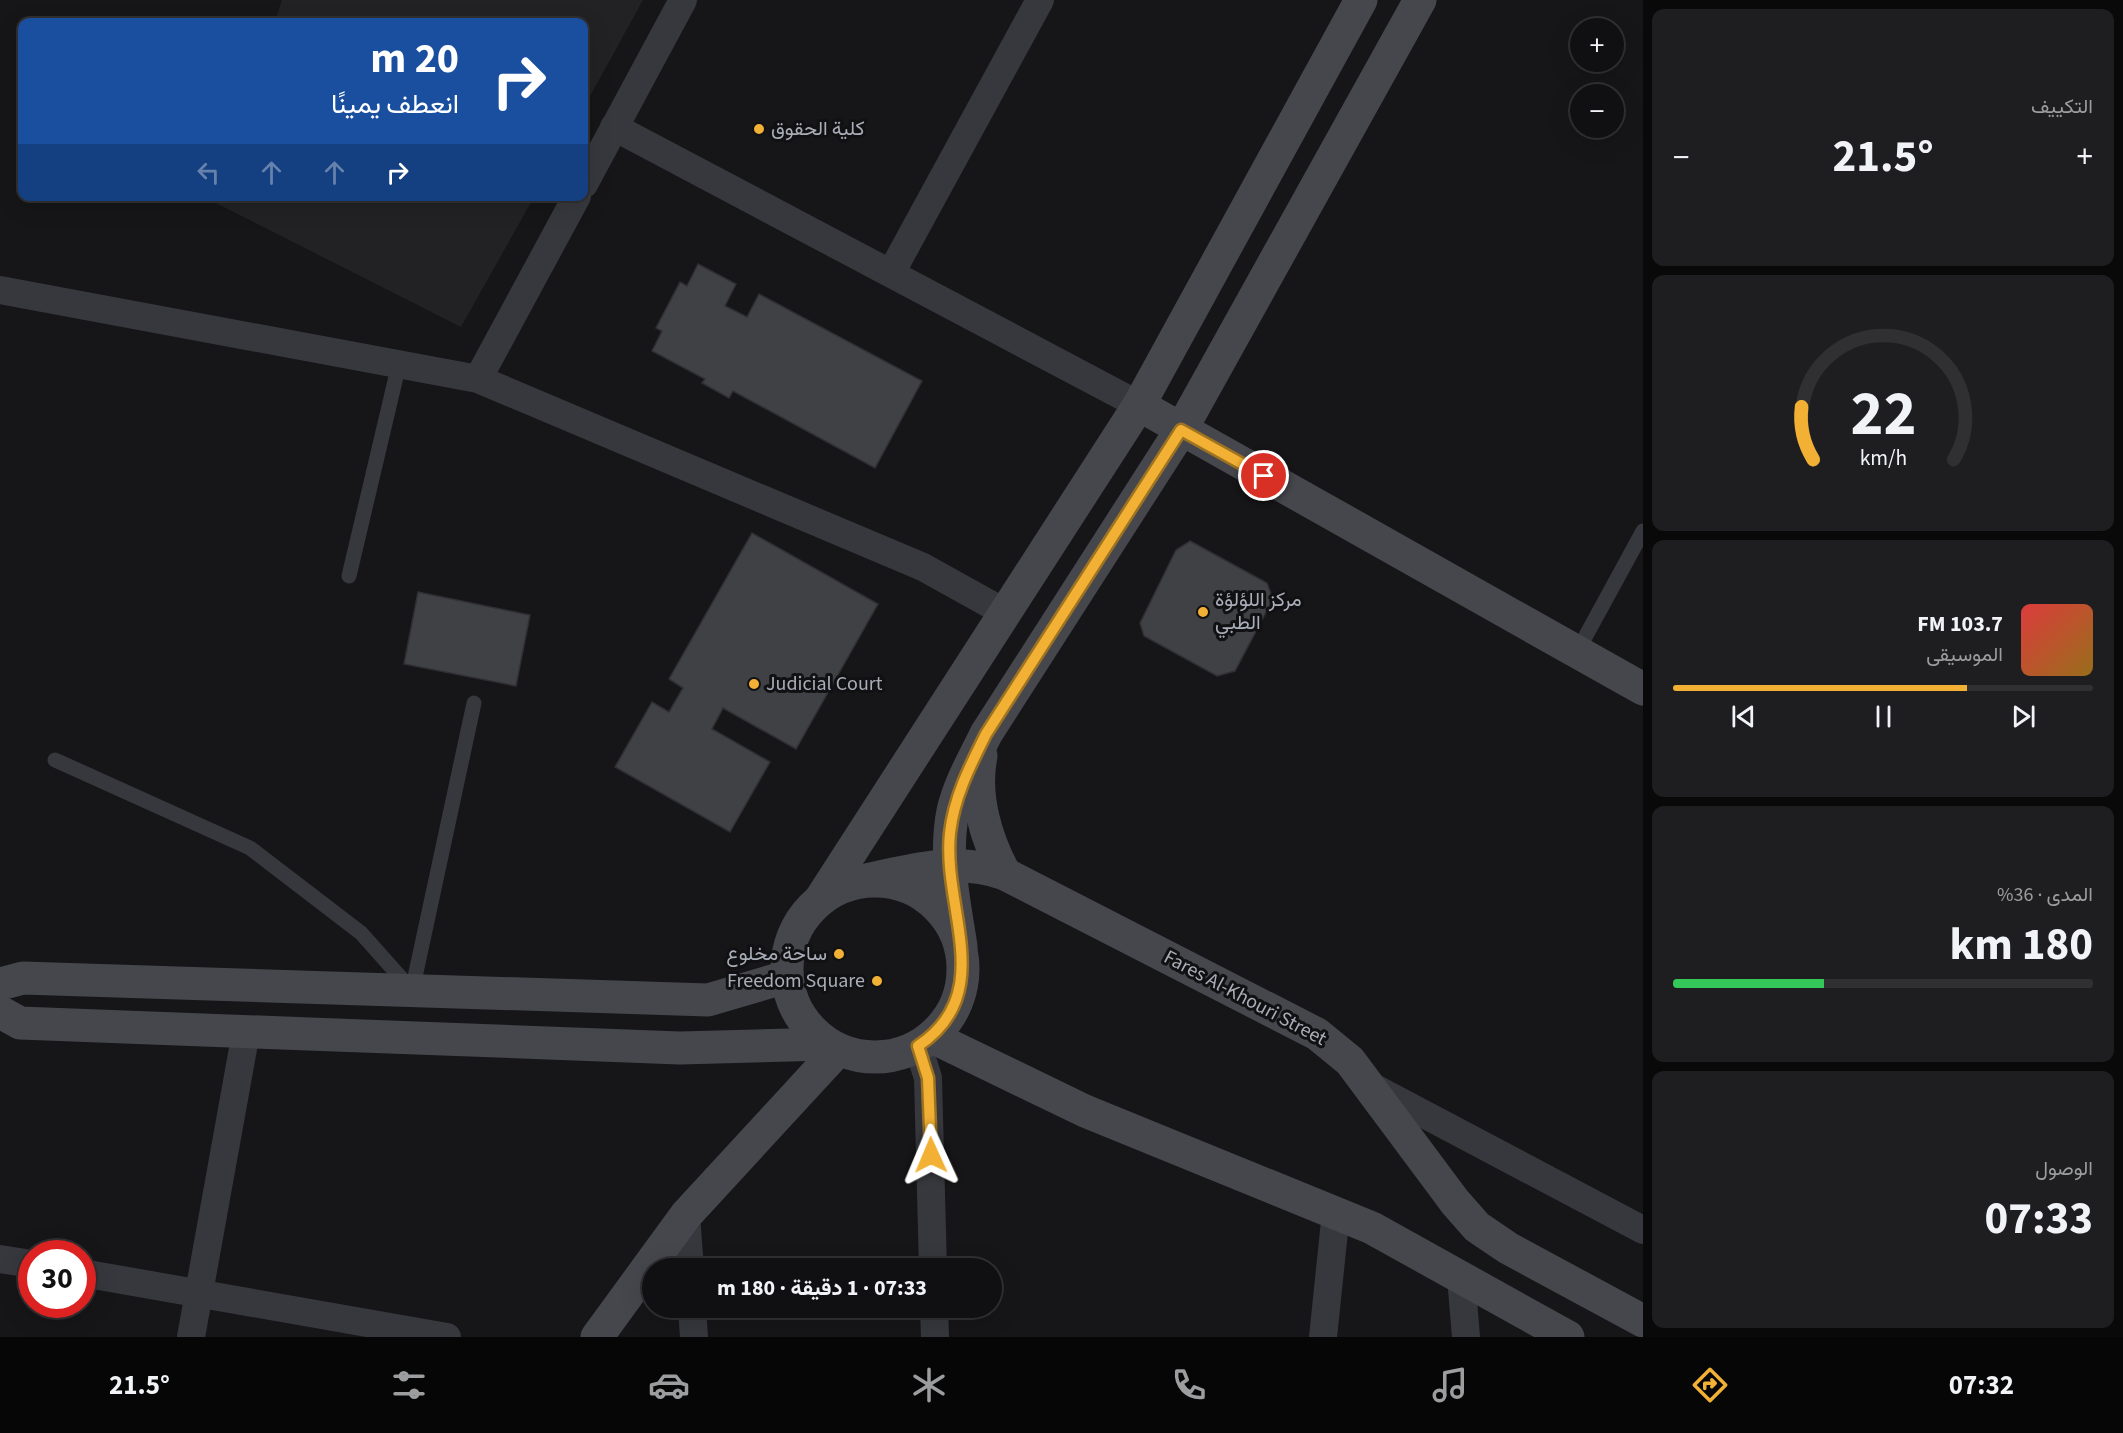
<!DOCTYPE html>
<html lang="ar">
<head>
<meta charset="utf-8">
<style>
	:root { --surface:#101012; --page:#1e1e20; --text:#f1f3f6; --muted:#9c9d9f; --line:#303032; --accent:#f2b134 }
	body { margin:0; font-family:"Source Sans 3",Vazirmatn,sans-serif; background:var(--page); color:var(--text); direction:rtl; height:100vh; display:flex; flex-direction:column; font-size:22px; white-space:nowrap }
	* { box-sizing:border-box; margin:0 }
	p { font-size:20px; color:var(--muted) }
	.icon { flex:none; width:33px; height:33px; fill:none; stroke:currentColor; stroke-width:2; stroke-linecap:round; stroke-linejoin:round }
	.map { position:relative; flex:1; overflow:hidden; direction:ltr }
	.sheet { display:flex; flex-direction:column; gap:9px; padding:9px; background:#09090a; width:480px }
	.sheet>* { flex:none }
	.banner { position:absolute; left:18px; top:18px; width:570px; height:183px; border-radius:12px; box-shadow:0 6px 24px #0002,0 0 0 2px var(--line); direction:rtl; background:#1a4fa0; color:#fff; overflow:hidden }
	.tools { position:absolute; left:1570px; top:18px; display:grid; gap:12px }
	.tools a { display:grid; place-items:center; width:54px; height:54px; border-radius:50%; background:var(--surface); box-shadow:0 6px 24px #0002,0 0 0 2px var(--line); font-size:30px }
	.speed { position:absolute; left:18px; top:1240px; display:flex; gap:12px; font-size:30px; font-weight:700; text-align:center }
	.speed>* { display:grid; place-content:center; width:78px; height:78px; border-radius:50%; background:var(--surface); box-shadow:0 6px 24px #0002,0 0 0 2px var(--line); line-height:1 }
	.speed .limit { border:9px solid #d22; background:#fff; color:#111 }
	.pin { position:absolute; display:grid; place-items:center; width:51px; height:51px; color:#fff; margin:-26px; border:3px solid #fff; border-radius:50%; box-shadow:0 2px 6px #0007 }
	.me { position:absolute; width:66px; margin:-33px; rotate:359deg; stroke-linejoin:round; filter:drop-shadow(0 0 4px #0008) }
	.turn { display:flex; align-items:center; gap:21px; height:126px; padding:0 30px; font-size:27px }
	.turn .icon { width:78px; height:78px; stroke-width:2.5 }
	.turn b { display:block; font-size:42px; line-height:51px }
	.lanes { display:flex; align-items:center; height:57px; padding:0 30px; background:#0003; justify-content:center; gap:30px; direction:ltr }
	.lanes .off { opacity:.35 }
	.big { font-size:45px; font-weight:700; line-height:1.1 }
	.sheet .card { flex:1; display:flex; flex-direction:column; justify-content:center; gap:9px; min-width:0; padding:0 21px; border-radius:12px; background:var(--page) }
	.sheet .dial { align-items:center; gap:0 }
	.dial svg { height:156px; overflow:visible; fill:none; stroke:var(--line); stroke-width:7; stroke-linecap:round; text-anchor:middle }
	.dial text { fill:var(--text); stroke:none }
	.song { display:flex; align-items:center; gap:18px }
	.cover { width:72px; height:72px; border-radius:9px; background:linear-gradient(135deg,hsl(0 70% 55%),hsl(40 70% 35%)) }
	.played { height:6px; border-radius:3px; background:linear-gradient(90deg,var(--accent) 70%,var(--line) 70%) }
	.keys { display:flex; justify-content:space-around; direction:ltr }
	.heat { display:flex; justify-content:space-between; align-items:center; font-size:33px; direction:ltr }
	.charge { height:9px; border-radius:4px; background:linear-gradient(90deg,#34c759 36%,var(--line) 0) }
	.trip { position:absolute; left:642px; top:1258px; width:360px; height:60px; border-radius:30px; background:var(--surface); box-shadow:0 6px 24px #0002,0 0 0 2px var(--line); font-weight:700; line-height:60px; text-align:center; direction:rtl }
	.tab-bar { display:flex; height:96px; justify-content:space-around; align-items:center; background:#060607; color:var(--muted) }
	.tab-bar .icon { width:42px; height:42px }
	.tab-bar .on { color:var(--accent) }
	.tab-bar b { font-size:27px; color:var(--text) }
	main { display:flex; flex:1; min-height:0 }
	.map>svg:first-child { display:block }
	.built { fill:#222225 }
	.building { fill:#404145; stroke:#303034; stroke-width:1.5 }
	.lines { fill:none; stroke-linecap:round; stroke-linejoin:round }
	.lane { stroke:#37383d; stroke-width:15 }
	.street { stroke:#37383d; stroke-width:28 }
	.secondary { stroke:#45474d; stroke-width:33 }
	.route-casing { stroke:#9d7322; stroke-width:15 }
	.route { stroke:#f2b134; stroke-width:10 }
	.poi-dot { fill:#f2b134; stroke:#111113; stroke-width:2 }
	.labels { text-anchor:middle; dominant-baseline:central; stroke-width:6; stroke-linejoin:round; paint-order:stroke }
	.poi-label { font-size:20px; fill:#a8adb8; stroke:#111113; text-anchor:start }
	.street-label { font-size:20px; fill:#a8adb8; stroke:#111113 }
</style>
</head>
<body>
<main>
<section class="sheet">
<div class="card"><p>التكييف</p>
<div class="heat"><a>−</a><b class="big">21.5°</b><a>+</a></div>
</div>
<div class="card dial"><svg viewBox="0 0 100 80">
<path d="M14 69A42 42 0 1 1 86 69"/>
<path d="M14 69A42 42 0 0 1 8 42" stroke="#f2b134"/>
<text x="50" y="56" font-size="32" font-weight="700">22</text>
<text x="50" y="72" font-size="11">km/h</text>
</svg></div>
<div class="card">
<div class="song"><i class="cover"></i><div><b>103.7 FM</b><p>الموسيقى</p></div></div>
<div class="played"></div>
<div class="keys"><svg class="icon" aria-label="previous" viewBox="0 0 24 24"><path d="M18 5L8 12l10 7zM5 5v14"/></svg><svg class="icon" aria-label="pause" viewBox="0 0 24 24"><path d="M8 5v14M16 5v14"/></svg><svg class="icon" aria-label="next" viewBox="0 0 24 24"><path d="M6 5l10 7-10 7zM19 5v14"/></svg></div>
</div>
<div class="card"><p>المدى · 36%</p><b class="big">180 km</b><div class="charge"></div></div>
<div class="card"><p>الوصول</p><b class="big">07:33</b></div>
</section>
<div class="map">
<svg width="1643" height="1337" viewBox="0 0 1643 1337">
	<rect width="100%" height="100%" fill="#161618"/>
	<g class="built">
		<polygon points="282,0 643,0 584,107 584,22 275,22"/>
		<polygon points="218,197 534,196 534,197 461,327 216,203"/>
	</g>
	<g class="building">
		<polygon points="698,264 736,284 725,306 747,317 759,294 922,381 875,468 733,391 729,398 702,383 705,379 652,351 662,331 656,328 680,282 687,286"/>
		<polygon points="752,533 878,604 796,749 723,708 712,729 770,762 730,832 615,767 652,702 669,712 683,688 669,679"/>
		<polygon points="1190,541 1267,583 1273,599 1235,671 1217,676 1144,636 1140,623 1176,550"/>
		<polygon points="418,592 530,615 516,686 404,664"/>
	</g>
	<g class="lines">
		<g class="lane">
			<polyline points="349,576 399,364"/>
			<polyline points="1577,652 1643,531"/>
			<polyline points="55,760 250,848 361,933 410,988"/>
			<polyline points="412,991 474,703"/>
		</g>
		<g class="street">
			<polyline points="614,127 1139,405"/>
			<polyline points="584,184 683,0"/>
			<polyline points="891,273 1040,0"/>
			<polyline points="0,290 478,379 923,567 1004,612"/>
			<polyline points="478,379 577,196"/>
			<polyline points="918,1046 928,1078 933,1269"/>
			<polyline points="1369,1085 1643,1230"/>
			<polyline points="686,1215 690,1269"/>
			<polyline points="0,1259 32,1264"/>
			<polyline points="82,1273 447,1337"/>
			<polyline points="1461,1277 1466,1337"/>
			<polyline points="692,1308 694,1337"/>
			<polyline points="934,1308 935,1337"/>
			<polyline points="191,1337 246,1032"/>
			<polyline points="1323,1337 1336,1212"/>
		</g>
		<g class="secondary">
			<polyline points="1139,405 1643,689"/>
			<path d="M 981,756 C 973,796 986,839 1005,874"/>
			<circle cx="875" cy="969" r="88"/>
			<path d="M 862,881 C 911,870 957,857 1005,874 L 1317,1034 L 1350,1061 L 1455,1202 L 1477,1227 L 1508,1248 L 1643,1321"/>
			<polyline points="820,900 1139,405 1361,0"/>
			<path d="M 961,946 C 954,901 944,856 953,811 C 959,784 974,759 986,734 L 1181,430 L 1420,0"/>
			<polyline points="0,984 23,978 708,1000 786,977"/>
			<polyline points="0,1012 20,1023 680,1048 827,1044"/>
			<polyline points="932,1037 1085,1111 1372,1228 1568,1337"/>
			<polyline points="597,1337 686,1215 838,1050"/>
		</g>
	</g>
	<g class="lines">
		<g class="route-casing">
			<path id="route" d="M 931,1155 L 928,1078 L 918,1046 C 998,993 942,909 950,833 C 954,797 970,766 986,734 L 1181,430 L 1264,476"/>
		</g>
		<use href="#route" class="route"/>
	</g>
	<g class="poi-dot">
		<circle cx="759" cy="129" r="6"/>
		<circle cx="1203" cy="612" r="6"/>
		<circle cx="754" cy="684" r="6"/>
		<circle cx="839" cy="954" r="6"/>
		<circle cx="877" cy="981" r="6"/>
	</g>
	<g class="labels">
		<g class="poi-label">
			<text x="771" y="129">كلية الحقوق</text>
			<text x="1215" y="600">مركز اللؤلؤة<tspan x="1215" dy="23">الطبي</tspan></text>
			<text x="766" y="684">Judicial Court</text>
			<text x="827" y="954" text-anchor="end">ساحة مخلوع</text>
			<text x="865" y="981" text-anchor="end">Freedom Square</text>
		</g>
		<g class="street-label">
			<text transform="translate(1245 998) rotate(28)">Fares Al-Khouri Street</text>
		</g>
	</g>
</svg>
<div class="tools">
<a>+</a>
<a>−</a>
</div>
<div class="speed"><div class="limit">30</div></div>
<div class="pin" style="left:1264px;top:476px;background:#d93025"><svg class="icon" aria-label="arrive" viewBox="0 0 24 24"><path d="M6 21V4h12l-3 4 3 4H6"/></svg></div>
<svg class="me" style="left:931px;top:1155px" viewBox="-20 -20 40 40"><path d="M0-17L14 15 0 8-14 15z" fill="#f2b134" stroke="#fff" stroke-width="4"/></svg>
<div class="trip">07:33 · 1 دقيقة · 180 m</div>
<div class="banner">
<div class="turn"><svg class="icon" aria-label="right" viewBox="0 0 24 24"><path d="M7 20v-9h11M14 6l5 5-5 5"/></svg><div><b>20 m</b>انعطف يمينًا</div></div>
<div class="lanes"><svg class="icon off" aria-label="left" viewBox="0 0 24 24"><path d="M17 20v-9H6M10 6l-5 5 5 5"/></svg><svg class="icon off" aria-label="ahead" viewBox="0 0 24 24"><path d="M12 20V5M6 11l6-6 6 6"/></svg><svg class="icon off" aria-label="ahead" viewBox="0 0 24 24"><path d="M12 20V5M6 11l6-6 6 6"/></svg><svg class="icon" aria-label="right" viewBox="0 0 24 24"><path d="M7 20v-9h11M14 6l5 5-5 5"/></svg></div>
</div>
</div>
</main>
<nav class="tab-bar">
<b>07:32</b>
<svg class="icon on" aria-label="directions" viewBox="0 0 24 24"><path d="M12 3l9 9-9 9-9-9zM9 14v-3h6M13 9l2 2-2 2"/></svg>
<svg class="icon" aria-label="music" viewBox="0 0 24 24"><path d="M9 18V5l10-2v13"/><circle cx="6" cy="18" r="3"/><circle cx="16" cy="16" r="3"/></svg>
<svg class="icon" aria-label="phone" viewBox="0 0 24 24"><path d="M5 4h4l2 5-3 2q2 4 5 5l2-3 5 2v4C11 20 4 13 5 4z"/></svg>
<svg class="icon" aria-label="climate" viewBox="0 0 24 24"><path d="M12 3v18M4 7l16 10M4 17L20 7"/></svg>
<svg class="icon" aria-label="car" viewBox="0 0 24 24"><path d="M5 17H2v-5l4-1 3-4h7l3 4 3 1v5h-3M9 17h6M6 11h13"/><circle cx="7" cy="17" r="2"/><circle cx="17" cy="17" r="2"/></svg>
<svg class="icon" aria-label="filters" viewBox="0 0 24 24"><path d="M4 7h16M4 17h16"/><circle cx="9" cy="7" r="2"/><circle cx="15" cy="17" r="2"/></svg>
<b>21.5°</b>
</nav>
</body>
</html>
